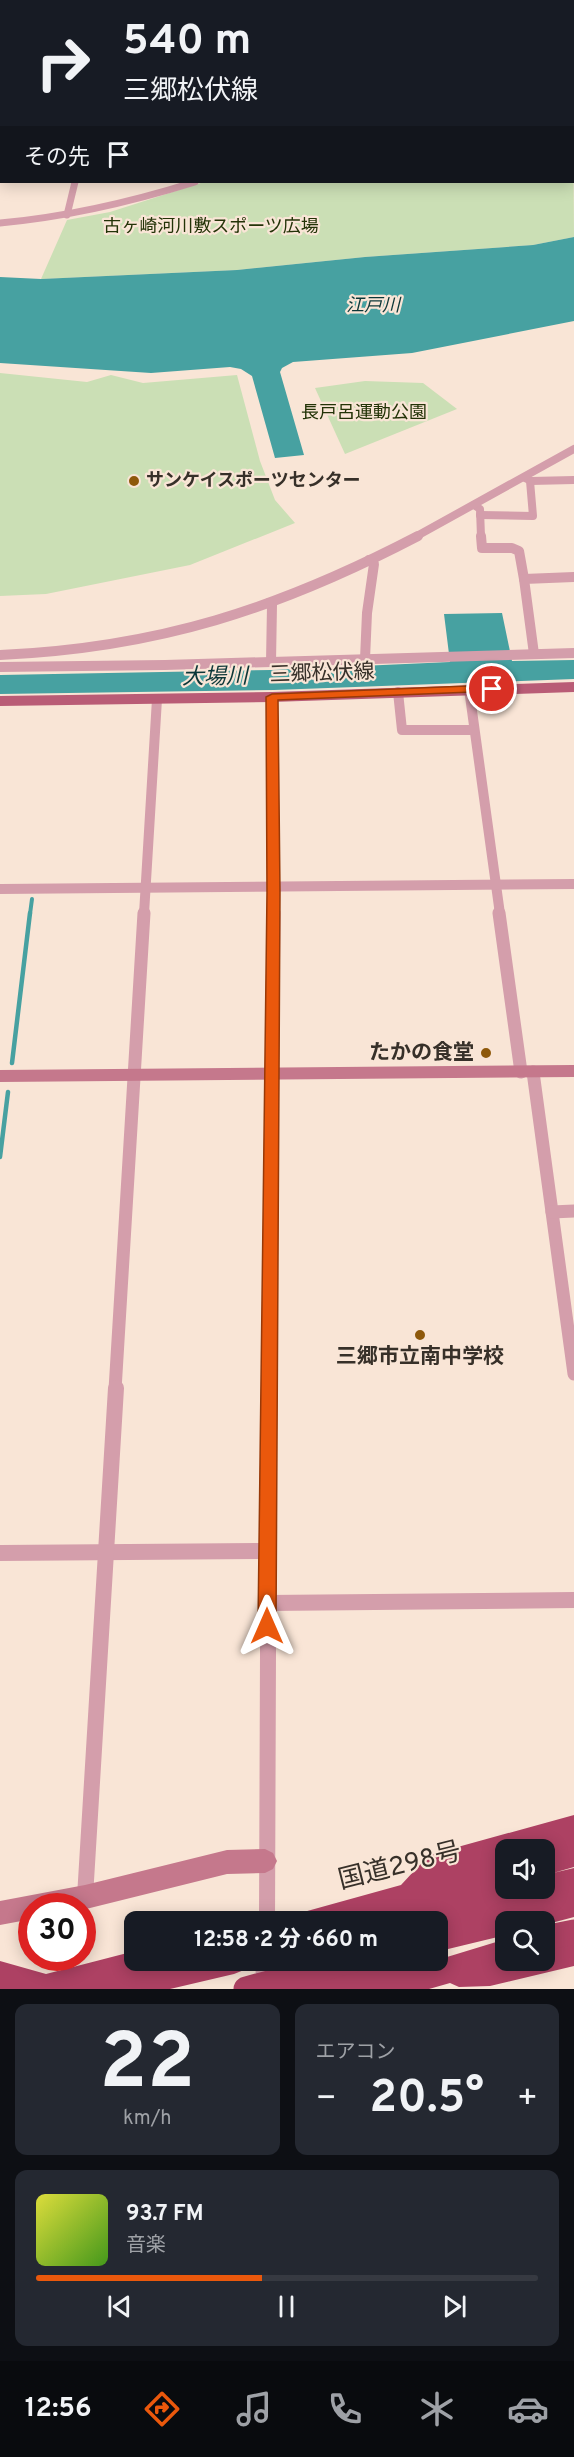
<!DOCTYPE html>
<html lang="ja">
<head>
<meta charset="utf-8">
<style>
	:root { --surface:#171b24; --page:#242831; --text:#f1f3f6; --muted:#9ea1a6; --line:#363941; --accent:#ea580c }
	body { margin:0; font-family:Overpass,"Noto Sans JP",sans-serif; background:var(--page); color:var(--text); height:100vh; display:flex; flex-direction:column; font-size:22px; white-space:nowrap }
	* { box-sizing:border-box; margin:0 }
	p { font-size:20px; color:var(--muted) }
	.icon { flex:none; width:33px; height:33px; fill:none; stroke:currentColor; stroke-width:2; stroke-linecap:round; stroke-linejoin:round }
	.map { position:relative; height:1989px; overflow:hidden }
	.details { display:flex; flex-direction:column; gap:15px; padding:15px; background:#0d0f14; flex:1 }
	.details>* { flex:none }
	.banner { position:absolute; left:0px; top:0px; width:574px; height:183px; box-shadow:0 3px 15px #0003; background:#171b24; color:var(--text); overflow:hidden }
	.fabs { position:absolute; left:495px; top:1839px; display:grid; gap:12px }
	.fabs a { display:grid; place-items:center; width:60px; height:60px; border-radius:12px; background:var(--surface); box-shadow:0 3px 15px #0003; font-size:30px }
	.speed { position:absolute; left:18px; top:1893px; display:flex; gap:12px; font-size:30px; font-weight:700; text-align:center }
	.speed>* { display:grid; place-content:center; width:78px; height:78px; border-radius:50%; background:var(--surface); box-shadow:0 3px 15px #0003; line-height:1 }
	.speed .limit { border:9px solid #d22; background:#fff; color:#111 }
	.pin { position:absolute; display:grid; place-items:center; width:51px; height:51px; color:#fff; margin:-26px; border:3px solid #fff; border-radius:50%; box-shadow:0 2px 6px #0007 }
	.me { position:absolute; width:66px; margin:-33px; rotate:0deg; stroke-linejoin:round; filter:drop-shadow(0 0 4px #0008) }
	.turn { display:flex; align-items:center; gap:21px; height:126px; padding:0 24px; font-size:27px }
	.turn .icon { width:78px; height:78px; stroke-width:2.5 }
	.turn b { display:block; font-size:42px; line-height:51px }
	.then { display:flex; align-items:center; height:57px; padding:0 24px; background:#0003; gap:12px; font-size:22px }
	.big { font-size:45px; font-weight:700; line-height:1.1 }
	.details .tile { flex:1; display:flex; flex-direction:column; justify-content:center; gap:9px; min-width:0; padding:0 21px; border-radius:12px; background:var(--page) }
	.details .dial { align-items:center; gap:0 }
	.dial b { font-size:78px; line-height:1 }
	.song { display:flex; align-items:center; gap:18px }
	.cover { width:72px; height:72px; border-radius:9px; background:linear-gradient(135deg,hsl(60 70% 55%),hsl(100 70% 35%)) }
	.played { height:6px; border-radius:3px; background:linear-gradient(90deg,var(--accent) 45%,var(--line) 45%) }
	.keys { display:flex; justify-content:space-around; direction:ltr }
	.heat { display:flex; justify-content:space-between; align-items:center; font-size:33px; direction:ltr }
	.details .tiles { flex:1; display:grid; gap:15px; grid-template-columns:1fr 1fr }
	.tile:last-child { grid-column:span 2 }
	.trip { position:absolute; left:124px; top:1911px; width:324px; height:60px; border-radius:12px; background:var(--surface); box-shadow:0 3px 15px #0003; font-weight:700; line-height:60px; text-align:center }
	.menu { display:flex; height:96px; justify-content:space-around; align-items:center; background:#090b0e; color:var(--muted) }
	.menu .icon { width:42px; height:42px }
	.menu .selected { color:var(--accent) }
	.menu b { font-size:27px; color:var(--text) }
	.map>svg:first-child { display:block }
	.green { fill:#cbdfb5 }
	.water { fill:#47a1a1 }
	.lines { fill:none; stroke-linecap:round; stroke-linejoin:round }
	.stream-far1 { stroke:#47a1a1; stroke-width:4 }
	.stream { stroke:#47a1a1; stroke-width:4.5 }
	.river { fill:#47a1a1; fill-rule:evenodd }
	.street-far4 { stroke:#d49eab; stroke-width:7 }
	.street-far3 { stroke:#d49eab; stroke-width:8 }
	.street-far2 { stroke:#d49eab; stroke-width:10 }
	.street-far1 { stroke:#d49eab; stroke-width:13 }
	.street { stroke:#d49eab; stroke-width:16 }
	.secondary { fill:#c5788c; fill-rule:evenodd }
	.primary { fill:#b95c76; fill-rule:evenodd }
	.highway { fill:#ad4163; fill-rule:evenodd }
	.highway-bridge { stroke:#ad4163; stroke-width:25 }
	.route { fill:#ea580c; stroke:#983908; stroke-width:1.5 }
	.poi-dot { fill:#8e580a; stroke:#f9e5d6; stroke-width:2 }
	.labels { text-anchor:middle; dominant-baseline:central; stroke-width:4.5; stroke-linejoin:round; paint-order:stroke }
	.far-park-label { font-size:18px; fill:#233307; stroke:#f9e5d6 }
	.far-water-label { font-size:18px; font-style:italic; fill:#0c3738; stroke:#f9e5d6 }
	.far-poi-label { font-size:18px; font-weight:bold; fill:#373029; stroke:#f9e5d6; text-anchor:start }
	.street-label { font-size:21px; fill:#373029; stroke:#f9e5d6 }
	.poi-label { font-size:21px; font-weight:bold; fill:#373029; stroke:#f9e5d6; text-anchor:end }
	.water-label { font-size:22px; font-style:italic; fill:#0c3738; stroke:#f9e5d6 }
	.near-street-label { font-size:26px; fill:#373029; stroke:#f9e5d6 }
</style>
</head>
<body>
<div class="map">
<svg width="574" height="1989" viewBox="0 0 574 1989">
	<rect width="100%" height="100%" fill="#f9e5d6"/>
	<g class="green">
		<polygon points="573,83 574,237 533,245 365,257 237,270 41,279 67,220 110,212 204,182 573,182"/>
		<polygon points="0,373 87,382 111,375 143,383 237,375 260,461 275,500 295,523 190,565 46,594 0,596"/>
		<polygon points="365,381 423,383 457,409 345,454 315,388"/>
	</g>
	<g class="water">
		<polygon points="574,237 574,321 412,353 293,362 282,368 280,372 304,455 275,458 252,376 241,369 230,367 151,373 0,363 0,277 41,279 237,270 365,257 533,245"/>
		<polygon points="502,613 512,661 574,660 574,679 274,690 0,694 0,675 271,670 450,662 444,614"/>
	</g>
	<g class="lines">
		<polyline class="stream-far1" points="30,914 32,899"/>
		<g class="stream">
			<polyline points="12,1063 30,913"/>
			<polyline points="0,1157 8,1092"/>
		</g>
		<g class="river">
			<polygon points="568,0 574,0 574,6 573,2 567,2"/>
			<rect x="0" y="3" width="2" height="8"/>
		</g>
		<g class="street-far4">
			<polyline points="358,2 459,0"/>
			<polyline points="0,20 2,16"/>
			<polyline points="67,215 75,182"/>
			<path d="M 0,223 C 67,217 131,202 195,182"/>
		</g>
		<g class="street-far3">
			<polyline points="525,478 531,481 574,480"/>
			<polyline points="474,505 480,509 481,537"/>
			<polyline points="480,515 533,516 530,481"/>
			<polyline points="415,537 574,449"/>
		</g>
		<g class="street-far2">
			<polyline points="481,536 482,548 512,548 519,551 524,579 574,577"/>
			<polyline points="524,579 534,654"/>
			<polyline points="269,603 272,605 271,662"/>
			<path d="M 0,655 C 158,648 278,609 418,536"/>
			<polyline points="365,659 367,613 374,564 369,560"/>
			<polyline points="0,667 165,665 574,653"/>
			<polyline points="469,689 500,914"/>
			<polyline points="398,692 402,730 474,730"/>
			<polyline points="272,697 274,914"/>
			<polyline points="0,889 574,884"/>
			<polyline points="144,914 157,699"/>
		</g>
		<g class="street-far1">
			<polyline points="499,913 521,1072"/>
			<polyline points="533,1072 574,1374"/>
			<polyline points="552,1212 574,1211"/>
			<polyline points="115,1390 144,913"/>
			<polyline points="269,1390 274,913"/>
		</g>
		<g class="street">
			<polyline points="0,1553 267,1551"/>
			<polyline points="267,1603 574,1600"/>
			<polyline points="85,1897 116,1388"/>
			<polyline points="267,1922 269,1388"/>
			<polyline points="263,1988 264,1960"/>
		</g>
		<g class="secondary">
			<polygon points="574,1065 574,1077 0,1082 0,1070"/>
			<polygon points="265,1849 273,1853 277,1861 273,1869 265,1873 227,1874 82,1910 82,1906 32,1906 32,1919 0,1925 0,1901 85,1885 227,1850"/>
		</g>
		<g class="primary">
			<rect x="573" y="30" width="1" height="6"/>
			<rect x="0" y="38" width="2" height="6"/>
			<polygon points="574,682 574,692 272,702 0,706 0,696 272,692"/>
		</g>
		<g class="highway">
			<path d="M 574,1815 L 574,1867 L 553,1873 L 574,1868 L 574,1917 L 544,1925 L 544,1922 L 506,1922 L 506,1935 L 444,1950 L 447,1957 L 506,1939 L 506,1960 L 544,1960 L 544,1945 L 574,1938 L 574,1966 L 490,1986 L 459,1987 L 450,1983 L 429,1989 L 280,1989 L 284,1979 L 294,1975 L 366,1960 L 438,1960 L 438,1922 L 387,1922 L 390,1915 L 363,1922 L 296,1922 L 300,1913 L 401,1885 L 427,1857 L 436,1853 ZM 506,1850 L 544,1850 L 544,1888 L 506,1888 Z"/>
			<polygon points="135,1951 135,1960 167,1960 167,1963 175,1960 247,1960 244,1970 234,1974 170,1989 0,1989 0,1961 46,1974"/>
		</g>
		<g class="highway-bridge">
			<polyline points="544,1938 574,1932"/>
			<polyline points="246,1989 354,1960"/>
		</g>
	</g>
	<polygon class="route" points="492,685 496,686 496,691 278,700 280,892 276,1626 273,1632 267,1635 260,1632 258,1626 267,892 266,697 272,694"/>
	<g class="poi-dot">
		<circle cx="134" cy="481" r="6"/>
		<circle cx="486" cy="1053" r="6"/>
		<circle cx="420" cy="1335" r="6"/>
	</g>
	<g class="labels">
		<g class="far-park-label">
			<text x="211" y="227">古ヶ崎河川敷スポーツ広場</text>
			<text x="364" y="413">長戸呂運動公園</text>
		</g>
		<g class="far-water-label">
			<text x="373" y="306">江戸川</text>
		</g>
		<g class="far-poi-label">
			<text x="146" y="481">サンケイスポーツセンター</text>
		</g>
		<g class="street-label">
			<text transform="translate(322 674) rotate(-2)">三郷松伏線</text>
		</g>
		<g class="poi-label">
			<text x="474" y="1053">たかの食堂</text>
			<text x="420" y="1357" text-anchor="middle">三郷市立南中学校</text>
		</g>
		<g class="water-label">
			<text transform="translate(215 678) rotate(-1)">大場川</text>
		</g>
		<g class="near-street-label">
			<text transform="translate(400 1867) rotate(-14)">国道298号</text>
		</g>
	</g>
</svg>
<div class="fabs">
<a><svg class="icon" aria-label="sound" viewBox="0 0 24 24"><path d="M4 9h4l5-4v14l-5-4H4zM17 9q2 3 0 6"/></svg></a>
<a><svg class="icon" aria-label="search" viewBox="0 0 24 24"><circle cx="10" cy="10" r="6"/><path d="M15 15l6 6"/></svg></a>
</div>
<div class="speed"><div class="limit">30</div></div>
<div class="pin" style="left:492px;top:689px;background:#d93025"><svg class="icon" aria-label="arrive" viewBox="0 0 24 24"><path d="M6 21V4h12l-3 4 3 4H6"/></svg></div>
<svg class="me" style="left:267px;top:1626px" viewBox="-20 -20 40 40"><path d="M0-17L14 15 0 8-14 15z" fill="#ea580c" stroke="#fff" stroke-width="4"/></svg>
<div class="trip">12:58 · 2 分 · 660 m</div>
<div class="banner">
<div class="turn"><svg class="icon" aria-label="right" viewBox="0 0 24 24"><path d="M7 20v-9h11M14 6l5 5-5 5"/></svg><div><b>540 m</b>三郷松伏線</div></div>
<div class="then">その先<svg class="icon" aria-label="arrive" viewBox="0 0 24 24"><path d="M6 21V4h12l-3 4 3 4H6"/></svg></div>
</div>
</div>
<section class="details">
<div class="tiles">
<div class="tile dial"><b>22</b><p>km/h</p></div>
<div class="tile"><p>エアコン</p>
<div class="heat"><a>−</a><b class="big">20.5°</b><a>+</a></div>
</div>
<div class="tile">
<div class="song"><i class="cover"></i><div><b>93.7 FM</b><p>音楽</p></div></div>
<div class="played"></div>
<div class="keys"><svg class="icon" aria-label="previous" viewBox="0 0 24 24"><path d="M18 5L8 12l10 7zM5 5v14"/></svg><svg class="icon" aria-label="pause" viewBox="0 0 24 24"><path d="M8 5v14M16 5v14"/></svg><svg class="icon" aria-label="next" viewBox="0 0 24 24"><path d="M6 5l10 7-10 7zM19 5v14"/></svg></div>
</div>
</div>
</section>
<nav class="menu">
<b>12:56</b>
<svg class="icon selected" aria-label="directions" viewBox="0 0 24 24"><path d="M12 3l9 9-9 9-9-9zM9 14v-3h6M13 9l2 2-2 2"/></svg>
<svg class="icon" aria-label="music" viewBox="0 0 24 24"><path d="M9 18V5l10-2v13"/><circle cx="6" cy="18" r="3"/><circle cx="16" cy="16" r="3"/></svg>
<svg class="icon" aria-label="phone" viewBox="0 0 24 24"><path d="M5 4h4l2 5-3 2q2 4 5 5l2-3 5 2v4C11 20 4 13 5 4z"/></svg>
<svg class="icon" aria-label="climate" viewBox="0 0 24 24"><path d="M12 3v18M4 7l16 10M4 17L20 7"/></svg>
<svg class="icon" aria-label="car" viewBox="0 0 24 24"><path d="M5 17H2v-5l4-1 3-4h7l3 4 3 1v5h-3M9 17h6M6 11h13"/><circle cx="7" cy="17" r="2"/><circle cx="17" cy="17" r="2"/></svg>
</nav>
</body>
</html>
